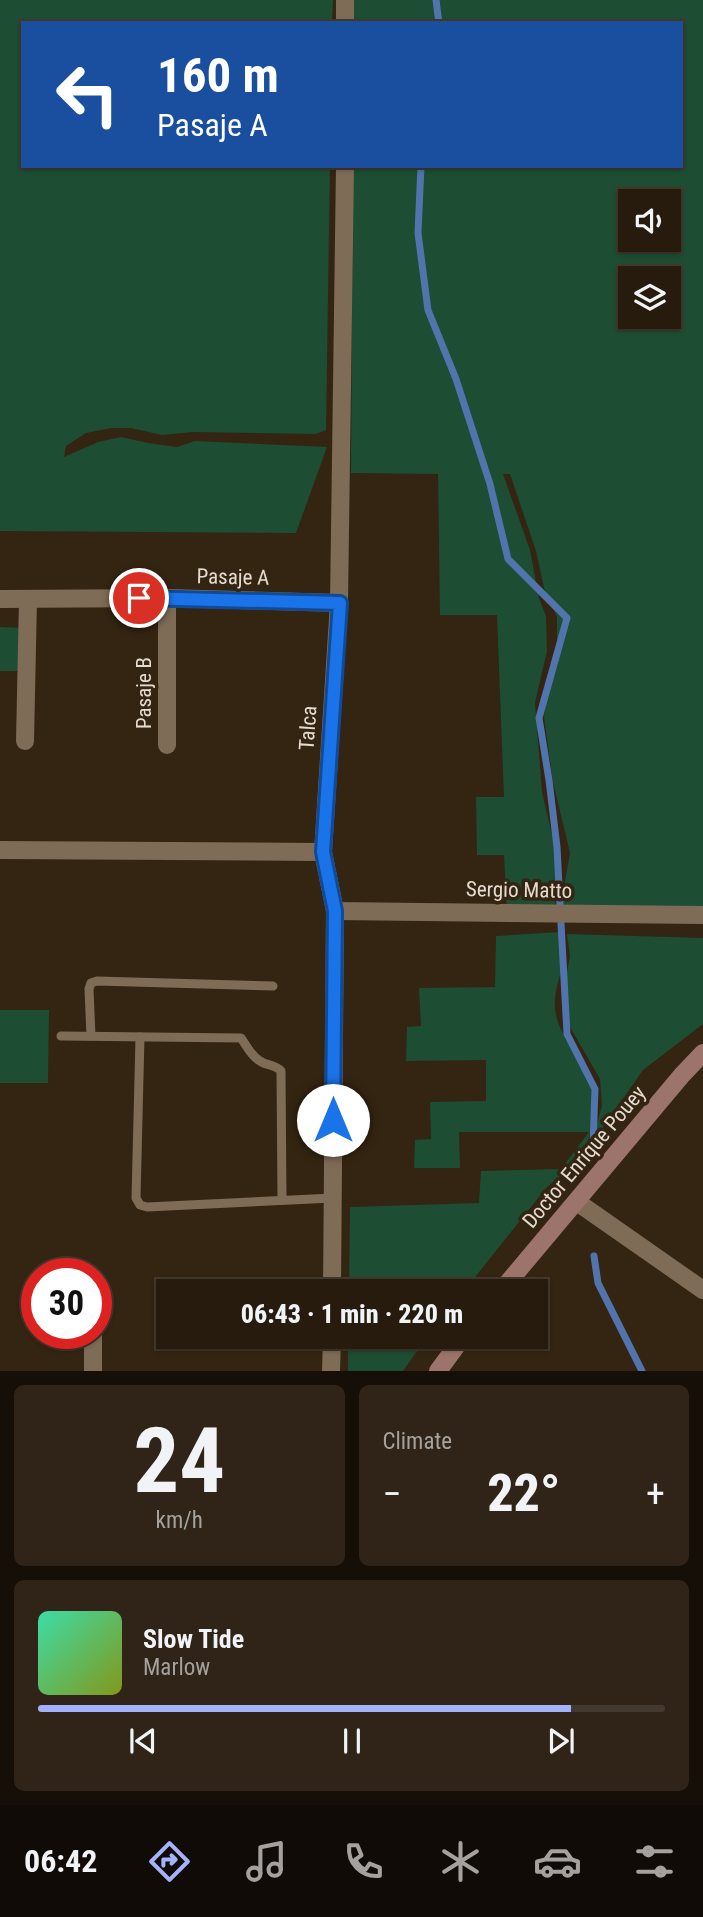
<!DOCTYPE html>
<html lang="en">
<head>
<meta charset="utf-8">
<style>
	:root { --surface:#271b0e; --page:#2f2417; --text:#f1f3f6; --muted:#a4a19e; --line:#43392e; --accent:#a4b2fc }
	body { margin:0; font-family:"Roboto Condensed",sans-serif; background:var(--page); color:var(--text); height:100vh; display:flex; flex-direction:column; font-size:26px; white-space:nowrap }
	* { box-sizing:border-box; margin:0 }
	p { font-size:23px; color:var(--muted) }
	.icon { flex:none; width:38px; height:38px; fill:none; stroke:currentColor; stroke-width:2; stroke-linecap:round; stroke-linejoin:round }
	.map { position:relative; height:1371px; overflow:hidden }
	.panel { display:flex; flex-direction:column; gap:14px; padding:14px; background:#150f08; flex:1 }
	.panel>* { flex:none }
	.banner { position:absolute; left:21px; top:21px; width:662px; height:147px; border-radius:0px; box-shadow:0 2px 5px #0004,0 0 0 2px var(--line); background:#1a4fa0; color:#fff; overflow:hidden }
	.buttons { position:absolute; left:618px; top:189px; display:grid; gap:14px }
	.buttons a { display:grid; place-items:center; width:63px; height:63px; border-radius:0px; background:var(--surface); box-shadow:0 2px 5px #0004,0 0 0 2px var(--line); font-size:35px }
	.speed { position:absolute; left:21px; top:1258px; display:flex; gap:14px; font-size:35px; font-weight:700; text-align:center }
	.speed>* { display:grid; place-content:center; width:91px; height:91px; border-radius:50%; background:var(--surface); box-shadow:0 2px 5px #0004,0 0 0 2px var(--line); line-height:1 }
	.speed .limit { border:10px solid #d22; background:#fff; color:#111 }
	.pin { position:absolute; display:grid; place-items:center; width:60px; height:60px; color:#fff; margin:-30px; border:4px solid #fff; border-radius:50%; box-shadow:0 2px 7px #0007 }
	.me { position:absolute; width:77px; margin:-38px; rotate:0deg; stroke-linejoin:round; filter:drop-shadow(0 0 5px #0008) }
	.turn { display:flex; align-items:center; gap:24px; height:147px; padding:0 21px; font-size:32px }
	.turn .icon { width:91px; height:91px; stroke-width:2.5 }
	.turn b { display:block; font-size:49px; line-height:60px }
	.big { font-size:52px; font-weight:800; line-height:1.1 }
	.panel .tile { flex:1; display:flex; flex-direction:column; justify-content:center; gap:10px; min-width:0; padding:0 24px; border-radius:10px; background:var(--page) }
	.panel .dial { align-items:center; gap:0 }
	.dial b { font-size:91px; line-height:1 }
	.song { display:flex; align-items:center; gap:21px }
	.cover { width:84px; height:84px; border-radius:10px; background:linear-gradient(135deg,hsl(160 70% 55%),hsl(70 70% 35%)) }
	.played { height:7px; border-radius:4px; background:linear-gradient(90deg,var(--accent) 85%,var(--line) 85%) }
	.keys { display:flex; justify-content:space-around; direction:ltr }
	.heat { display:flex; justify-content:space-between; align-items:center; font-size:38px; direction:ltr }
	.panel .tiles { flex:1; display:grid; gap:14px; grid-template-columns:1fr 1fr }
	.tile:last-child { grid-column:span 2 }
	.trip { position:absolute; left:156px; top:1279px; width:392px; height:70px; border-radius:0px; background:var(--surface); box-shadow:0 2px 5px #0004,0 0 0 2px var(--line); font-weight:800; line-height:70px; text-align:center }
	.dock { display:flex; height:112px; justify-content:space-around; align-items:center; background:#100b06; color:var(--muted) }
	.dock .icon { width:49px; height:49px }
	.dock .active { color:var(--accent) }
	.dock b { font-size:32px; color:var(--text) }
	.map>svg:first-child { display:block }
	.green { fill:#1d4d32; fill-rule:evenodd }
	.lines { fill:none; stroke-linecap:round; stroke-linejoin:round }
	.stream { stroke:#5174ad; stroke-width:7 }
	.lane { stroke:#7e6c57; stroke-width:9 }
	.street { stroke:#7e6c57; stroke-width:18 }
	.secondary { stroke:#9c746b; stroke-width:18 }
	.route-casing { stroke:#114b97; stroke-width:18 }
	.route { stroke:#1a73e8; stroke-width:12 }
	.labels { text-anchor:middle; dominant-baseline:central; stroke-width:7; stroke-linejoin:round; paint-order:stroke }
	.street-label { font-size:21px; fill:#e5dbd0; stroke:#342412 }
</style>
</head>
<body>
<div class="map">
<svg width="703" height="1371" viewBox="0 0 703 1371">
	<rect width="100%" height="100%" fill="#342412"/>
	<g class="green">
		<polygon points="0,0 333,0 332,23 23,23 23,166 330,166 326,430 316,434 193,432 162,435 131,428 111,428 86,433 66,446 64,457 98,442 121,437 148,443 177,447 195,441 327,447 296,533 0,531"/>
		<path d="M 354,0 L 703,0 L 703,919 L 563,911 L 561,903 L 570,853 L 553,782 L 544,717 L 549,677 L 557,650 L 557,617 L 544,588 L 536,551 L 510,474 L 503,474 L 530,550 L 539,598 L 546,616 L 547,651 L 535,703 L 542,792 L 559,865 L 553,888 L 557,913 L 507,912 L 504,855 L 477,855 L 476,797 L 504,797 L 497,615 L 440,615 L 438,474 L 351,473 L 353,166 L 681,166 L 681,23 L 354,23 ZM 630,201 L 668,201 L 668,240 L 630,240 ZM 630,278 L 668,278 L 668,317 L 630,317 Z"/>
		<polygon points="0,627 24,628 25,671 0,671"/>
		<path d="M 560,932 C 561,939 564,947 564,954 C 563,972 553,990 555,1008 C 557,1034 579,1054 589,1076 C 599,1098 589,1134 585,1157 L 547,1187 L 464,1291 L 349,1291 L 350,1207 L 479,1203 L 481,1171 L 561,1169 L 589,1132 L 459,1132 L 460,1168 L 414,1168 L 415,1140 L 431,1139 L 430,1102 L 486,1101 L 486,1060 L 406,1061 L 407,1027 L 421,1026 L 419,988 L 495,987 L 496,936 Z"/>
		<polygon points="567,934 703,938 703,1024 643,1070 600,1132 595,1130 602,1106 600,1079 570,1027 564,1003 565,983 570,956"/>
		<polygon points="0,1010 49,1010 48,1083 0,1083"/>
		<polygon points="348,1337 427,1337 403,1371 348,1371"/>
	</g>
	<g class="lines">
		<g class="stream">
			<polyline points="436,0 439,23"/>
			<polyline points="421,166 418,233 428,310 456,379 490,484 508,559 567,618 539,718 549,780 557,847 560,905"/>
			<polyline points="561,923 567,1034 595,1089 593,1145"/>
			<polyline points="594,1256 598,1283 642,1371"/>
		</g>
		<g class="lane">
			<path d="M 61,1036 L 241,1038 C 247,1046 250,1055 260,1061 C 267,1066 275,1064 281,1071 L 282,1200"/>
			<polyline points="91,1036 89,989 91,983 97,981 273,986"/>
			<polyline points="140,1037 136,1198 140,1205 147,1207 333,1198"/>
		</g>
		<g class="street">
			<polyline points="345,0 345,23"/>
			<polyline points="167,598 167,745"/>
			<polyline points="0,599 167,598 339,603"/>
			<polyline points="25,741 28,599"/>
			<polyline points="0,850 323,852"/>
			<polyline points="335,911 703,915"/>
			<polyline points="577,1202 703,1290"/>
			<polyline points="332,1292 335,911 323,852 339,603 345,166"/>
			<polyline points="93,1371 93,1334"/>
			<polyline points="331,1371 332,1337"/>
		</g>
		<g class="secondary">
			<polyline points="500,1292 682,1075 703,1053"/>
			<polyline points="438,1371 463,1337"/>
		</g>
	</g>
	<g class="lines">
		<g class="route-casing">
			<polyline id="route" points="139,598 340,603 323,852 335,911 333,1120"/>
		</g>
		<use href="#route" class="route"/>
	</g>
	<g class="labels">
		<g class="street-label">
			<text transform="translate(233 577) rotate(1)">Pasaje A</text>
			<text transform="translate(144 693) rotate(-90)">Pasaje B</text>
			<text transform="translate(308 728) rotate(-86)">Talca</text>
			<text transform="translate(519 890) rotate(1)">Sergio Matto</text>
			<text transform="translate(584 1157) rotate(-50)">Doctor Enrique Pouey</text>
		</g>
	</g>
</svg>
<div class="buttons">
<a><svg class="icon" aria-label="sound" viewBox="0 0 24 24"><path d="M4 9h4l5-4v14l-5-4H4zM17 9q2 3 0 6"/></svg></a>
<a><svg class="icon" aria-label="layers" viewBox="0 0 24 24"><path d="M12 4l9 5-9 5-9-5zM3 14l9 5 9-5"/></svg></a>
</div>
<div class="speed"><div class="limit">30</div></div>
<div class="pin" style="left:139px;top:598px;background:#d93025"><svg class="icon" aria-label="arrive" viewBox="0 0 24 24"><path d="M6 21V4h12l-3 4 3 4H6"/></svg></div>
<svg class="me" style="left:333px;top:1120px" viewBox="-20 -20 40 40"><circle r="19" fill="#fff"/><path d="M0-13L10 11 0 6-10 11z" fill="#1a73e8"/></svg>
<div class="trip">06:43 · 1 min · 220 m</div>
<div class="banner">
<div class="turn"><svg class="icon" aria-label="left" viewBox="0 0 24 24"><path d="M17 20v-9H6M10 6l-5 5 5 5"/></svg><div><b>160 m</b>Pasaje A</div></div>
</div>
</div>
<section class="panel">
<div class="tiles">
<div class="tile dial"><b>24</b><p>km/h</p></div>
<div class="tile"><p>Climate</p>
<div class="heat"><a>−</a><b class="big">22°</b><a>+</a></div>
</div>
<div class="tile">
<div class="song"><i class="cover"></i><div><b>Slow Tide</b><p>Marlow</p></div></div>
<div class="played"></div>
<div class="keys"><svg class="icon" aria-label="previous" viewBox="0 0 24 24"><path d="M18 5L8 12l10 7zM5 5v14"/></svg><svg class="icon" aria-label="pause" viewBox="0 0 24 24"><path d="M8 5v14M16 5v14"/></svg><svg class="icon" aria-label="next" viewBox="0 0 24 24"><path d="M6 5l10 7-10 7zM19 5v14"/></svg></div>
</div>
</div>
</section>
<nav class="dock">
<b>06:42</b>
<svg class="icon active" aria-label="directions" viewBox="0 0 24 24"><path d="M12 3l9 9-9 9-9-9zM9 14v-3h6M13 9l2 2-2 2"/></svg>
<svg class="icon" aria-label="music" viewBox="0 0 24 24"><path d="M9 18V5l10-2v13"/><circle cx="6" cy="18" r="3"/><circle cx="16" cy="16" r="3"/></svg>
<svg class="icon" aria-label="phone" viewBox="0 0 24 24"><path d="M5 4h4l2 5-3 2q2 4 5 5l2-3 5 2v4C11 20 4 13 5 4z"/></svg>
<svg class="icon" aria-label="climate" viewBox="0 0 24 24"><path d="M12 3v18M4 7l16 10M4 17L20 7"/></svg>
<svg class="icon" aria-label="car" viewBox="0 0 24 24"><path d="M5 17H2v-5l4-1 3-4h7l3 4 3 1v5h-3M9 17h6M6 11h13"/><circle cx="7" cy="17" r="2"/><circle cx="17" cy="17" r="2"/></svg>
<svg class="icon" aria-label="filters" viewBox="0 0 24 24"><path d="M4 7h16M4 17h16"/><circle cx="9" cy="7" r="2"/><circle cx="15" cy="17" r="2"/></svg>
</nav>
</body>
</html>
